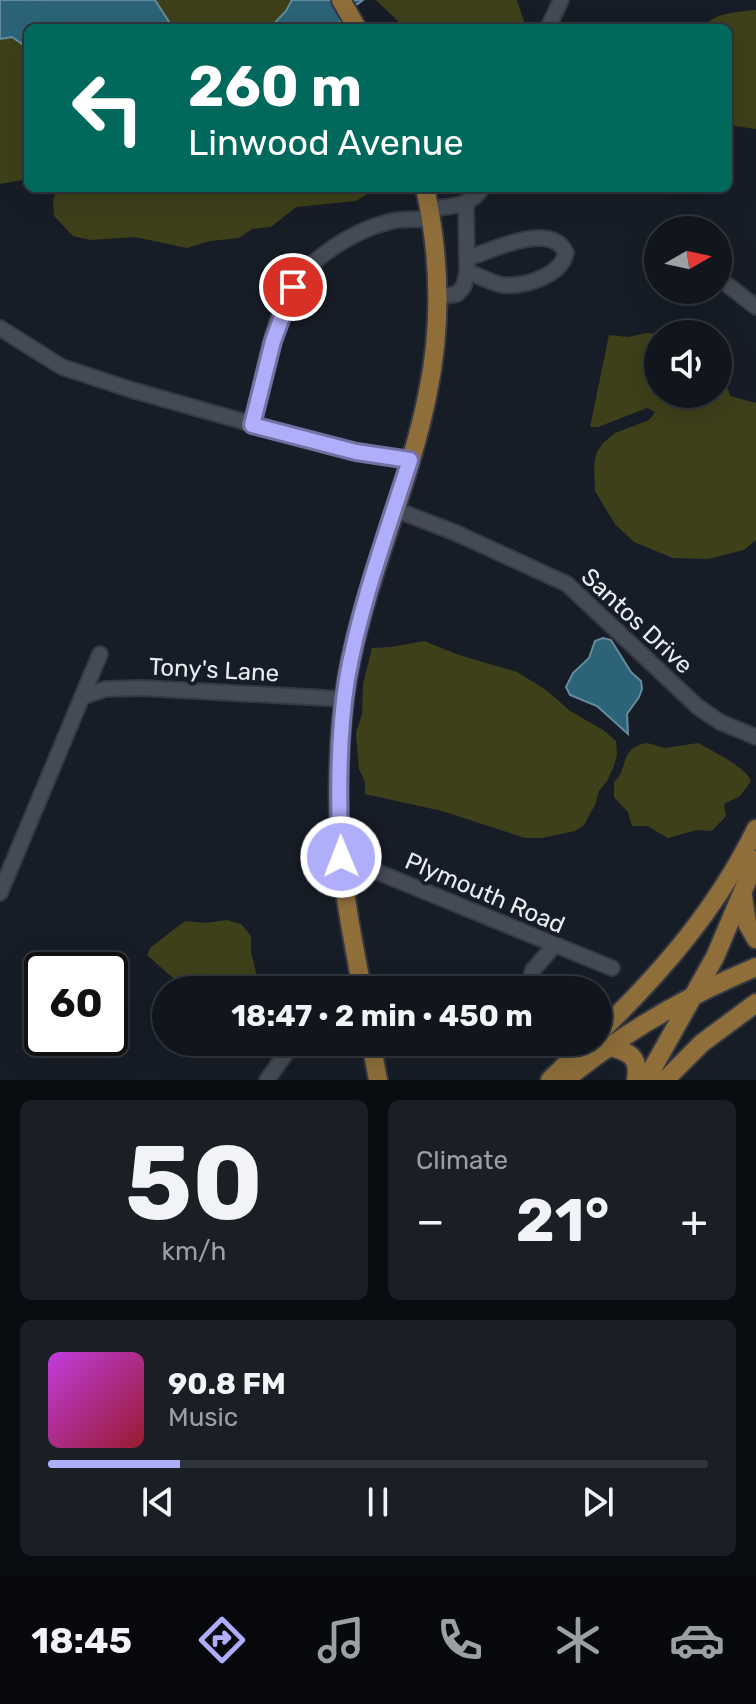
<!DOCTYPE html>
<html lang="en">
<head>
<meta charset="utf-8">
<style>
	:root { --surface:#11161d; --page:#1a1f26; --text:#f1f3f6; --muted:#9c9fa4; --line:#30353b; --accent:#afaefa }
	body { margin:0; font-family:Rubik,sans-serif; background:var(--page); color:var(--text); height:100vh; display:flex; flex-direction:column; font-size:30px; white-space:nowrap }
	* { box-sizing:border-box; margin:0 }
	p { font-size:26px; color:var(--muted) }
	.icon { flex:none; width:44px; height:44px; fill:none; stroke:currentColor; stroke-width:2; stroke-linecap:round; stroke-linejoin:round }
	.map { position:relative; height:1080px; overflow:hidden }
	.side { display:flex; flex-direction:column; gap:20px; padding:20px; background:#090c10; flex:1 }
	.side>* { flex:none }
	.hud { position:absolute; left:24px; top:24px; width:708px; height:168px; border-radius:12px; box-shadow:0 8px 32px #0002,0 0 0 2px var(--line); background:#00695c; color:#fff; overflow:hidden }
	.needle { width:52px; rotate:81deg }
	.tools { position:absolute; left:644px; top:216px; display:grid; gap:16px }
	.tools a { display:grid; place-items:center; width:88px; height:88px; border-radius:50%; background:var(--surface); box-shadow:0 8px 32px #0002,0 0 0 2px var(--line); font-size:40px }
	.speed { position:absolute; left:24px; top:952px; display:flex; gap:16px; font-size:40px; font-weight:700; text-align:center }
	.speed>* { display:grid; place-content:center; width:104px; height:104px; border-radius:50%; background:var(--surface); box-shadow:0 8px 32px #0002,0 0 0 2px var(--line); line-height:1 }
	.speed .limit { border:4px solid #111; border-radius:12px; background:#fff; color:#111 }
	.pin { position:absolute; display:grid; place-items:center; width:68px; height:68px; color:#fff; margin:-34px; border:4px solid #fff; border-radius:50%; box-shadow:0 2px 8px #0007 }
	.me { position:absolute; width:88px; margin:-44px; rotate:359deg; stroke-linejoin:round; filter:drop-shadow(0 0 6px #0008) }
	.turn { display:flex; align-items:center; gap:28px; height:168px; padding:0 32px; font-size:36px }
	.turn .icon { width:104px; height:104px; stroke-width:2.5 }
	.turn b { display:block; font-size:56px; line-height:68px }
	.big { font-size:60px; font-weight:700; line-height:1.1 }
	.side .tile { flex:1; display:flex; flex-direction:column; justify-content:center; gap:12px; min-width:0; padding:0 28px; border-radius:12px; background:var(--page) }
	.side .dial { align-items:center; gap:0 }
	.dial b { font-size:104px; line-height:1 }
	.song { display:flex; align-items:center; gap:24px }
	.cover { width:96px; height:96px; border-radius:12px; background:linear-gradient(135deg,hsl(290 70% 55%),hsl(350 70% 35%)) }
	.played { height:8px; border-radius:4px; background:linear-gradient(90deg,var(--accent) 20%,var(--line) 20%) }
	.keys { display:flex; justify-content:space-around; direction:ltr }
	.heat { display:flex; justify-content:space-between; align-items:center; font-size:44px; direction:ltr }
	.side .tiles { flex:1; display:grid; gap:20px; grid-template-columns:1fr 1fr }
	.tile:last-child { grid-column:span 2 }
	.trip { position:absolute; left:152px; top:976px; width:460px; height:80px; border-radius:40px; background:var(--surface); box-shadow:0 8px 32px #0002,0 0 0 2px var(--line); font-weight:700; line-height:80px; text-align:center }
	.tabs { display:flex; height:128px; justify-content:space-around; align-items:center; background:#07090c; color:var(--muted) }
	.tabs .icon { width:56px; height:56px }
	.tabs .current { color:var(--accent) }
	.tabs b { font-size:36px; color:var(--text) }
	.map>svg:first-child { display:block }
	.green { fill:#3e401a }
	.water { fill:#2c6378; stroke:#648c9d; stroke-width:2 }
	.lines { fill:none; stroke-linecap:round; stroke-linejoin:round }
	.minor-casing { stroke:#363942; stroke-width:18 }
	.major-casing { stroke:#363942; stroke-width:22 }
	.minor { stroke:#434b56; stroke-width:14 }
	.major { stroke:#8f6e3a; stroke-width:18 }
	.route-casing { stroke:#7271a2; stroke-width:20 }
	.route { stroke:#afaefa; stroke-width:14 }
	.labels { text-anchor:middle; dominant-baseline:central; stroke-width:8; stroke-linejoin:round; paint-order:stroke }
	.street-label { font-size:24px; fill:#e7ecf3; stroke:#171d27 }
</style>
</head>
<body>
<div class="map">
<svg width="756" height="1080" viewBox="0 0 756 1080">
	<rect width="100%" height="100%" fill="#171d27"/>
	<g class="green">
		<polygon points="155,0 292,0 286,11 270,28 173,28"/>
		<polygon points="376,0 517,0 524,22 522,28 405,28"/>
		<path d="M 756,10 L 756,129 L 728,125 L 728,28 L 703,28 C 714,12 738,12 756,10 Z"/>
		<polygon points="12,37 28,48 28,179 0,184 0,39"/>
		<polygon points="57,188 378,188 356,201 296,207 271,227 252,229 239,238 210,241 187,248 135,237 91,240 73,236 54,216 53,201"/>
		<polygon points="647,333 658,334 658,394 718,394 718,376 727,386 730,396 756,403 756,540 744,550 708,559 673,558 634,542 615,524 595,491 594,464 597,452 603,443 615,433 649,420 655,412 647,408 598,427 590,427 609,335 628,337"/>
		<polygon points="424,641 459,655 517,672 546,690 570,711 603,730 616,741 617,754 614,766 607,781 599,791 595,805 584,825 575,831 542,838 525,838 442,811 365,794 365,782 359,769 356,733 362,714 363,684 372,648 391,647"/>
		<path d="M 647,743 L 665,748 L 698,743 C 712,751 746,767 751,781 L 740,796 L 724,804 L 726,816 L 712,831 L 697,830 L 668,838 L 647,826 L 632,826 L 628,812 L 614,797 L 614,782 C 629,770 618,748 647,743 Z"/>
		<polygon points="227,920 241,924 251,936 251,952 257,977 250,986 191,990 181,985 147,955 150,948 185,921 205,923"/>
	</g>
	<g class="water">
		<polygon points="0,0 155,0 173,28 28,28 28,48 12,37 0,39"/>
		<path d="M 292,0 L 363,0 C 352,10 339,10 339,28 L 270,28 L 286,11 Z"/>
		<polygon points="603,638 611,640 631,672 641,681 642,689 639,697 627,714 628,734 597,706 570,695 566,687 573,673 589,658 595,641"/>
	</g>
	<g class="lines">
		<g class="minor-casing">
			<g id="minor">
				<polyline points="548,28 561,0"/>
				<path d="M 430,209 C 450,206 471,207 482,188"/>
				<path d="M 467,272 C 479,275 491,283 503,285 C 524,287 561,276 566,253 C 551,220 491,251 468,258"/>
				<polyline points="729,286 756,307"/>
				<polyline points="438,297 457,294 464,286 467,272 466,203"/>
				<polyline points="0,328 62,367 132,390 330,446 410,460"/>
				<path d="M 252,425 C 262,385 271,322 292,288 C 311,257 354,231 388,222 C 402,218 418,220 432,219"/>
				<polyline points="394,509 456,533 567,584 698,707 720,722 756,737"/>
				<polyline points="82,697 105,689 142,688 344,699"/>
				<polyline points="341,857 612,968"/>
				<polyline points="0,893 100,654"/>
				<polyline points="527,990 533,970 554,946"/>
				<polyline points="267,1080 294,1042"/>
			</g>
		</g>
		<g class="major-casing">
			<g id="major">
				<polyline points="341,0 357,28"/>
				<polyline points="743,896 747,923 756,939"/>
				<path d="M 362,990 C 356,954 348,919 344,883 C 335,819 337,722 351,659 C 370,569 410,483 428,392 C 442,324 440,256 425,188"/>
				<path d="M 598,1034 C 662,972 717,909 756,829"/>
				<polyline points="371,1042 378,1080"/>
				<path d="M 608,1046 C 629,1052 640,1056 636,1080"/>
				<polyline points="550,1080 589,1042"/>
				<path d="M 565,1080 C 624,1032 686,996 756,967"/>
				<polyline points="646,1080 715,957 756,860"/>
				<polyline points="665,1080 702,1043 756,1003"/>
			</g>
		</g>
		<use href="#minor" class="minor"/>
		<use href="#major" class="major"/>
	</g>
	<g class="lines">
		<g class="route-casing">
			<path id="route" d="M 293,287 L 273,341 L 252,425 L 356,452 L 410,460 C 387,532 360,605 347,679 C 338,736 338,799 341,857"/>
		</g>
		<use href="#route" class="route"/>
	</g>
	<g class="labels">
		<g class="street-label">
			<text transform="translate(637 621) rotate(43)">Santos Drive</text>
			<text transform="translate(214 670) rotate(3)">Tony's Lane</text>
			<text transform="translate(485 893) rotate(23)">Plymouth Road</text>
		</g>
	</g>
</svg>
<div class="tools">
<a><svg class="needle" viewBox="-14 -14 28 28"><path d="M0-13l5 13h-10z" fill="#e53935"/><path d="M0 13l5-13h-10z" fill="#9c9fa4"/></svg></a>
<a><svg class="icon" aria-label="sound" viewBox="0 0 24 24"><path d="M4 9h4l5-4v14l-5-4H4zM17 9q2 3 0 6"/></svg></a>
</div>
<div class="speed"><div class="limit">60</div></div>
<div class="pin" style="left:293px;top:287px;background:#d93025"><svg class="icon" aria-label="arrive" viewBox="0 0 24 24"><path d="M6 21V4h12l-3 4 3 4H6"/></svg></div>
<svg class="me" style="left:341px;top:857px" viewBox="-20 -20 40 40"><circle r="17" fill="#afaefa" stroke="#fff" stroke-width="3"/><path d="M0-11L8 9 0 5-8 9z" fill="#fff"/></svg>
<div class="trip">18:47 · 2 min · 450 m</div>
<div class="hud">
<div class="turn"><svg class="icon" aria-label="left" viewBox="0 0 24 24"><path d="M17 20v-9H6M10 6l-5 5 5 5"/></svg><div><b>260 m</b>Linwood Avenue</div></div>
</div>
</div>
<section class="side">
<div class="tiles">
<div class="tile dial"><b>50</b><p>km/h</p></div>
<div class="tile"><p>Climate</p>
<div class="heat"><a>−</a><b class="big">21°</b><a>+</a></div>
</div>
<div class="tile">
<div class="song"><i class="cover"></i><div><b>90.8 FM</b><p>Music</p></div></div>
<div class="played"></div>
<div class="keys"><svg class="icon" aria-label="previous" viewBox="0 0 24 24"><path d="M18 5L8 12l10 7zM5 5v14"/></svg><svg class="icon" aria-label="pause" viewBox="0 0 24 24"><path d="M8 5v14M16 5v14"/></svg><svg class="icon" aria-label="next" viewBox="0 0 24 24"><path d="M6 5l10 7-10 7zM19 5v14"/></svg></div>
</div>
</div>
</section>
<nav class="tabs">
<b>18:45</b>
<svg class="icon current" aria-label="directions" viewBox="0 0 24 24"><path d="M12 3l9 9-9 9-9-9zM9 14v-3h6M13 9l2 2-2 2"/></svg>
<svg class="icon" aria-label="music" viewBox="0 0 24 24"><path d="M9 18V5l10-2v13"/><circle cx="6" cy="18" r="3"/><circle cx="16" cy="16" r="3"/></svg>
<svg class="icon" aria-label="phone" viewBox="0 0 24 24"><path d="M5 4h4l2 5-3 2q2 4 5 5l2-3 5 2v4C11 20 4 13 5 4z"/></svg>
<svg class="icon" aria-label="climate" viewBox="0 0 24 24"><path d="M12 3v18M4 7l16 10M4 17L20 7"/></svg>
<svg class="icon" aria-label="car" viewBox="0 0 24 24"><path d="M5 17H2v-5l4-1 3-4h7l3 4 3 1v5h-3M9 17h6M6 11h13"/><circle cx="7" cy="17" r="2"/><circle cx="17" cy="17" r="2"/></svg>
</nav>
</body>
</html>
